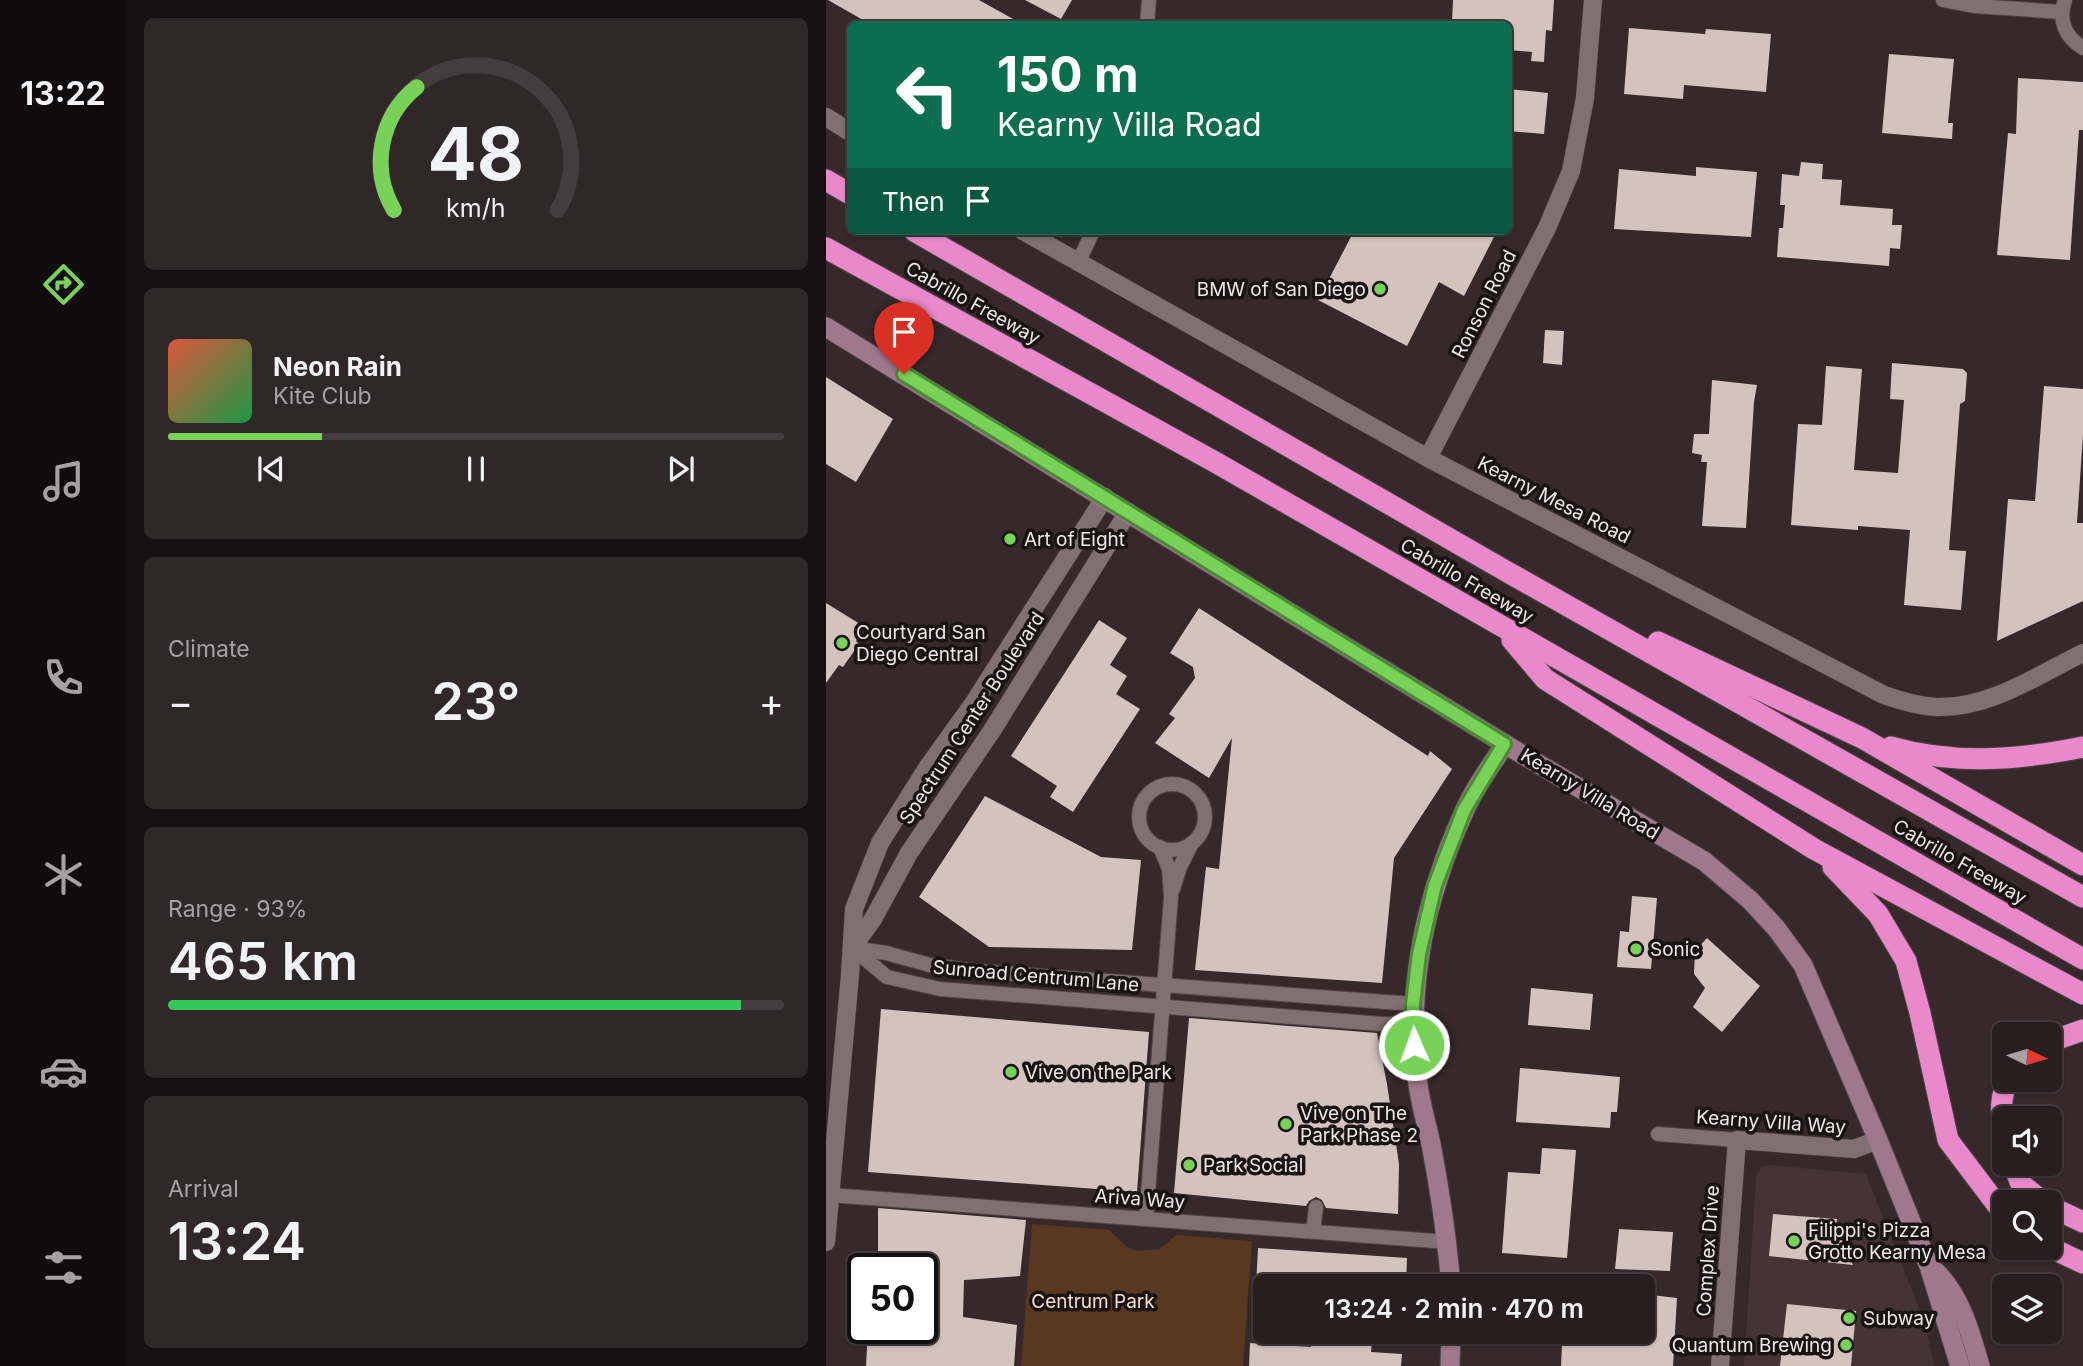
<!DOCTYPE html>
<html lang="en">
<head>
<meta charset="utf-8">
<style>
	:root { --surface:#281e20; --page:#302729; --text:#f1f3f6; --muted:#a5a2a5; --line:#443c3e; --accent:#78d258 }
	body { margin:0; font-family:Inter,sans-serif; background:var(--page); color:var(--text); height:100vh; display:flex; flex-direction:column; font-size:26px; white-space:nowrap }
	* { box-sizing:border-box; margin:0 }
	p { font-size:23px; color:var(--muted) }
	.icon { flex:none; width:38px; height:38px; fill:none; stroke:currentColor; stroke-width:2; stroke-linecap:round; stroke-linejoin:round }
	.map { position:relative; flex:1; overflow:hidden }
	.details { display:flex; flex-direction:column; gap:18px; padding:18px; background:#161012; width:700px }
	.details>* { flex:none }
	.hud { position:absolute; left:21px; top:21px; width:665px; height:214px; border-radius:10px; box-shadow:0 2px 5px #0004,0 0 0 2px var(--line); background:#0b6e4f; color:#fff; overflow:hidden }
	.needle { width:46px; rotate:95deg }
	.tools { position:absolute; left:1166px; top:1022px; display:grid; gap:14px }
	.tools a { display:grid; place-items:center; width:70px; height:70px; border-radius:10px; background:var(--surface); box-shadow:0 2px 5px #0004,0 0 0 2px var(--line); font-size:35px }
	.speed { position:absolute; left:21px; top:1253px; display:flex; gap:14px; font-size:35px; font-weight:700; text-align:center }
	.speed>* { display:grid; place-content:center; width:91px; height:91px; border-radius:50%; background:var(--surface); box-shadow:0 2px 5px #0004,0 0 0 2px var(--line); line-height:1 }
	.speed .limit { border:4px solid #111; border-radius:10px; background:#fff; color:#111 }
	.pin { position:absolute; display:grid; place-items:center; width:60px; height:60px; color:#fff; margin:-72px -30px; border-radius:50% 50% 50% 0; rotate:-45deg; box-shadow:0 0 7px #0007 }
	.pin .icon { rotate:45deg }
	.me { position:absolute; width:77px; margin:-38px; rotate:358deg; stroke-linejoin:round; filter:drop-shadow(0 0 5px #0008) }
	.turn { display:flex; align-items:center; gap:24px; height:147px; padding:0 35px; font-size:32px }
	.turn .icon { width:91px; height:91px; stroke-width:2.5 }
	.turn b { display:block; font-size:49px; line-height:60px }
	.then { display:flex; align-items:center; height:66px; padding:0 35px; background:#0003; gap:14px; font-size:26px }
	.big { font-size:52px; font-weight:600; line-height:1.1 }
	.details .card { flex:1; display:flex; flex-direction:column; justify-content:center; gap:10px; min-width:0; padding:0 24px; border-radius:10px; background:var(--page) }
	.details .dial { align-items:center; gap:0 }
	.dial svg { height:182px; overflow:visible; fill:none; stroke:var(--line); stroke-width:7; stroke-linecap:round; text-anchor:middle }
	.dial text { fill:var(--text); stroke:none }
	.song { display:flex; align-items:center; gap:21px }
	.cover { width:84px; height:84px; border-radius:10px; background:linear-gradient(135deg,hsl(10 70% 55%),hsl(140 70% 35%)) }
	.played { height:7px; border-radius:4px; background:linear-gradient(90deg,var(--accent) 25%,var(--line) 25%) }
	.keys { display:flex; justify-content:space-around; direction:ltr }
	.heat { display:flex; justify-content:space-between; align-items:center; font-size:38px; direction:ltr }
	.charge { height:10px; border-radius:5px; background:linear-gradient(90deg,#34c759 93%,var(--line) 0) }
	.trip { position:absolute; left:427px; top:1274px; width:402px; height:70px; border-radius:10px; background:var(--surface); box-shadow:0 2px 5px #0004,0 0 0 2px var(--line); font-weight:600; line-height:70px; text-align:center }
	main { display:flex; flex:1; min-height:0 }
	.dock { display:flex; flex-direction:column; width:126px; justify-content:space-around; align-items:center; background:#100c0d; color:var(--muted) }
	.dock .icon { width:49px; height:49px }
	.dock .current { color:var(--accent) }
	.dock b { font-size:32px; color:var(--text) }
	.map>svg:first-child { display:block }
	.built { fill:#463336 }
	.green { fill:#583920 }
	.building { fill:#d4c2be }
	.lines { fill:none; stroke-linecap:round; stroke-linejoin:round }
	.minor-casing { stroke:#4f4446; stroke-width:16 }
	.tertiary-casing { stroke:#4f4446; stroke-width:19 }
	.secondary-casing { stroke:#4f4446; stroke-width:21 }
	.motorway-casing { stroke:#4f4446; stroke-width:23 }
	.minor { stroke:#817073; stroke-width:14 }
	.tertiary { stroke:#817073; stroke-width:18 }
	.secondary { stroke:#a0788d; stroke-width:19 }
	.motorway { stroke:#e989cb; stroke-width:21 }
	.route-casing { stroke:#4e8839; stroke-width:18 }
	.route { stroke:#78d258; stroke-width:12 }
	.poi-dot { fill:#78d258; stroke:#191314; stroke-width:2.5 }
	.labels { text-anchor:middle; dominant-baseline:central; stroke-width:7; stroke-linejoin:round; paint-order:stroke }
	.poi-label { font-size:19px; fill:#efe6e8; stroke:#191314; text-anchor:start }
	.street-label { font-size:19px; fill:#efe6e8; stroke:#191314 }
	.park-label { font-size:19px; fill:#f7dfcd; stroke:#191314 }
</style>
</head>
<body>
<main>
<nav class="dock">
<b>13:22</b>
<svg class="icon current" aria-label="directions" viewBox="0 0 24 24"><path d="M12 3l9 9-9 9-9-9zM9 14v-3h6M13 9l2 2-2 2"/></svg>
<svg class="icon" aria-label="music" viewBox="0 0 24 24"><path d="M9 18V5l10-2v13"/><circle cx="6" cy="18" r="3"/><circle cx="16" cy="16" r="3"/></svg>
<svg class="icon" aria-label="phone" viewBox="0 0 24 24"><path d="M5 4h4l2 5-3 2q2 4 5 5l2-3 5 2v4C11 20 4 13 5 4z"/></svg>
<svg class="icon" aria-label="climate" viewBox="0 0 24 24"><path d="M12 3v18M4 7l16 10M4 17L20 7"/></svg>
<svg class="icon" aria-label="car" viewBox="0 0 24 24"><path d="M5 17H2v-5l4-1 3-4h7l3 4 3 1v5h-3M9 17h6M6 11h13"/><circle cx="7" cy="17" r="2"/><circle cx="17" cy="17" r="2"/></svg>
<svg class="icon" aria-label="filters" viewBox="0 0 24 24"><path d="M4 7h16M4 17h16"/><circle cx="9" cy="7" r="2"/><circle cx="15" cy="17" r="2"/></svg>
</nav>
<section class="details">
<div class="card dial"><svg viewBox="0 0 100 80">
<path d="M14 69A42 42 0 1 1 86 69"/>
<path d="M14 69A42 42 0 0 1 24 15" stroke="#78d258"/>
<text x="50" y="56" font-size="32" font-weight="700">48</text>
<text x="50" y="72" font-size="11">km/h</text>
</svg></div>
<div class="card">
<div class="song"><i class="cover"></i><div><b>Neon Rain</b><p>Kite Club</p></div></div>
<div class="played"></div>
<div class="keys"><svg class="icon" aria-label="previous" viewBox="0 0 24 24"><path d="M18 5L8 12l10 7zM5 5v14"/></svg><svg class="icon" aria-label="pause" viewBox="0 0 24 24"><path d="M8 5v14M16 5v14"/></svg><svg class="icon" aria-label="next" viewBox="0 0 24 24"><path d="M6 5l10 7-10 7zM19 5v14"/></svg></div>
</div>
<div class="card"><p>Climate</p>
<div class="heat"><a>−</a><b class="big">23°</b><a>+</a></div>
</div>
<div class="card"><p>Range · 93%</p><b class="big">465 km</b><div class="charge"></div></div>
<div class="card"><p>Arrival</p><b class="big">13:24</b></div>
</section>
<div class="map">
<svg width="1257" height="1366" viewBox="0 0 1257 1366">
	<rect width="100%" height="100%" fill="#36282b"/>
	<polygon class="built" points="943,1165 1040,1174 1100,1326 1108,1366 918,1366 930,1177 935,1167"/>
	<polygon class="green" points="206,1224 283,1230 301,1247 311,1251 334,1249 350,1235 426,1241 417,1366 195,1366"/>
	<g class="building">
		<polygon points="2,0 153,0 196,24 44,24"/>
		<polygon points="199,0 246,0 235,19"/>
		<polygon points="627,0 728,0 726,31 720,30 718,62 705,61 706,52 682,50 682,24 637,24 626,22"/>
		<polygon points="803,28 879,34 880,29 945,34 940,92 858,85 857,99 798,94"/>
		<polygon points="1063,54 1128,59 1122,123 1127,123 1126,139 1056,133"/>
		<polygon points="1192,78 1257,82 1257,130 1253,130 1244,260 1171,255 1182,133 1190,134"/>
		<polygon points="682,89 722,93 718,134 682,131"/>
		<polygon points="975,162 997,164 996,179 1016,180 1014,205 1067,209 1066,225 1076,225 1074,249 1064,248 1063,266 951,257 953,228 957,228 959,205 954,205 956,174 973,176"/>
		<polygon points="870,167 931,172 925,237 788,229 793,169 870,176"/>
		<polygon points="528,231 671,231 638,296 613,282 581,346 492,300"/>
		<polygon points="719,330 738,331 736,365 717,363"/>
		<polygon points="1066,363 1137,369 1141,373 1139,401 1134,404 1123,550 1140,551 1135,610 1078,605 1084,530 1032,526 1032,530 965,525 972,424 996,425 1000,366 1036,369 1028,470 1072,473 1078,400 1064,399"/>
		<polygon points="0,377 67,419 30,482 0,464"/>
		<polygon points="886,380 931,385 928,402 920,528 876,526 881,462 875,462 876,455 866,453 868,434 883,434"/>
		<polygon points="1218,386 1257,389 1257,435 1251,523 1257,523 1257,601 1171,641 1182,499 1209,501"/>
		<polygon points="0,603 34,624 32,629 36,631 30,641 33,644 17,667 13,665 0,683"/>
		<polygon points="373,608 602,756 604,751 626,769 568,858 556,983 369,970 380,867 393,869 406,738 383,778 329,743 349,718 343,714 369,678 367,667 344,653"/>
		<polygon points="273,620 301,638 284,665 301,676 290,694 314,709 247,812 224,797 231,786 185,756"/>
		<polygon points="159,796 275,857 315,860 306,950 163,947 93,897"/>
		<polygon points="806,896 831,898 825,969 791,967 794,931 803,932"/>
		<polygon points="881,938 934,986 896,1032 867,1007 879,988 868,974 869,951"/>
		<polygon points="705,988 767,994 764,1030 702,1025"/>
		<polygon points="55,1009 323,1032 311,1192 42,1172"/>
		<polygon points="363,1018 551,1033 561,1084 573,1164 572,1214 500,1208 496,1200 490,1197 483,1201 480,1206 348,1193"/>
		<polygon points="694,1068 794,1077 791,1112 785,1112 784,1128 690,1122"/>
		<polygon points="716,1148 750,1150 741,1258 676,1253 682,1172 714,1174"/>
		<polygon points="52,1208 200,1220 194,1276 138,1280 137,1317 191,1325 188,1366 40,1366 42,1328 96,1328 96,1269 72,1269 52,1264"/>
		<polygon points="947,1214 1011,1219 1010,1228 1027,1265 943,1256"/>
		<polygon points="793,1229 847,1232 844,1271 789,1269"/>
		<polygon points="432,1248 581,1258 580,1286 430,1286"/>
		<polygon points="817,1294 851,1298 847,1366 735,1366 736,1345 703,1342 704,1332 817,1332"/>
		<polygon points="961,1304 1030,1311 1025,1366 954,1366"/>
		<polygon points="485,1332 547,1332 545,1352 576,1354 575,1366 423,1366 424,1343 485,1347"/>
	</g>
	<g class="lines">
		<g class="minor-casing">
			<g id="minor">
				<polyline points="1117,0 1149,6 1236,12"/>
				<path d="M 1239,0 C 1232,20 1239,37 1257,48"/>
				<polyline points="321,24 323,0"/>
				<polyline points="252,263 267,231"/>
				<circle cx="346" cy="817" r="33"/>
				<polyline points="347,889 354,867 366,843"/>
				<polyline points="26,948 61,977 114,989 556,1024 586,1023"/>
				<polyline points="26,948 60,953 104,965 150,971 587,1004"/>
				<polyline points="832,1134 911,1140"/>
				<polyline points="4,1195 622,1242"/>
				<polyline points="320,1219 345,897 343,869 334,847"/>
				<polyline points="487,1232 490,1207"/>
			</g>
		</g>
		<g class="tertiary-casing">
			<g id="tertiary">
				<polyline points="0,117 24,132"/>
				<path d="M 197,231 L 602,458 L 1058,695 C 1075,701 1092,706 1110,707 C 1163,709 1212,675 1257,653"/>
				<polyline points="602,458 721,228 745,171 759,98 767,0"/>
				<polyline points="26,948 47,919 83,853 167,729 302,512"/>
				<polyline points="0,1242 24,975 28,909 54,843 101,768 147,704 279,497"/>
				<polyline points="894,1366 911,1140 1028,1149 1052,1140"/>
			</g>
		</g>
		<g class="secondary-casing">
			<g id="secondary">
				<polyline points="0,327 432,593 692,752 878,861 924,900 950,928 977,965 1052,1140 1103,1266 1134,1366"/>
				<path d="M 1109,1271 C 1134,1294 1145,1334 1154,1366"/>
				<path d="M 625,1286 C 621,1238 614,1191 605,1144 C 600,1121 593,1099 591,1076 C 581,983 599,898 638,812 C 648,788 665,766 679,744"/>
				<polyline points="624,1366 625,1332"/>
			</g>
		</g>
		<g class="motorway-casing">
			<g id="motorway">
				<polyline points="0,180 24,194"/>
				<polyline points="88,231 678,570 1257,897"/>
				<polyline points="0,248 389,462 1257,959"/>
				<polyline points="686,640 719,679 988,849 1257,994"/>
				<polyline points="832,642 1036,738 1257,865"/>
				<path d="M 1065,747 C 1129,765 1192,760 1257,747"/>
				<polyline points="1007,867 1052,914 1080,961 1094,1013 1122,1140 1178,1214"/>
				<polyline points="1223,1042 1257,1030"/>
				<path d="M 1178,1131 C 1174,1116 1174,1093 1183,1080"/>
				<polyline points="1187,1164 1195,1184 1217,1202"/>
				<polyline points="1223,1206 1257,1222"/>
				<polyline points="1223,1247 1257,1263"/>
			</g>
		</g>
		<use href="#minor" class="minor"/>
		<use href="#tertiary" class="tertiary"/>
		<use href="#secondary" class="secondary"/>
		<use href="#motorway" class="motorway"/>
	</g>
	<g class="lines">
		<g class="route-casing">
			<polyline id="route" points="78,374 678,744 638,810 609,885 593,954 587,1004 588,1045"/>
		</g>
		<use href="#route" class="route"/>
	</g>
	<g class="poi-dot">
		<circle cx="554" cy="289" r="7"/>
		<circle cx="184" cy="539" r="7"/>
		<circle cx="16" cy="643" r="7"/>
		<circle cx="810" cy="949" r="7"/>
		<circle cx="185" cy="1072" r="7"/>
		<circle cx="460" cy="1124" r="7"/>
		<circle cx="363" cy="1165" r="7"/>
		<circle cx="968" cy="1241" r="7"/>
		<circle cx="1023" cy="1318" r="7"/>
		<circle cx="1020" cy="1345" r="7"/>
	</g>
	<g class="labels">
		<g class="poi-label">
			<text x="540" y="289" text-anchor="end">BMW of San Diego</text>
			<text x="198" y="539">Art of Eight</text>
			<text x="30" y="632">Courtyard San<tspan x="30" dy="22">Diego Central</tspan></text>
			<text x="824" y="949">Sonic</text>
			<text x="199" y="1072">Vive on the Park</text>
			<text x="474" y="1113">Vive on The<tspan x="474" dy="22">Park Phase 2</tspan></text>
			<text x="377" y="1165">Park Social</text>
			<text x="982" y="1230">Filippi's Pizza<tspan x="982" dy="22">Grotto Kearny Mesa</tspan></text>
			<text x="1037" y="1318">Subway</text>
			<text x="1006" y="1345" text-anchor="end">Quantum Brewing</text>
		</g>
		<g class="street-label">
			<text transform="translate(147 303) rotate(29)">Cabrillo Freeway</text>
			<text transform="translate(658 304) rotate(-63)">Ronson Road</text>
			<text transform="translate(728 500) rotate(27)">Kearny Mesa Road</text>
			<text transform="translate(641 581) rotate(30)">Cabrillo Freeway</text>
			<text transform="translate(146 718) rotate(-57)">Spectrum Center Boulevard</text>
			<text transform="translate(764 794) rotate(31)">Kearny Villa Road</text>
			<text transform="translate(1134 862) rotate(30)">Cabrillo Freeway</text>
			<text transform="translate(210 976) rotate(5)">Sunroad Centrum Lane</text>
			<text transform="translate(945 1122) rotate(4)">Kearny Villa Way</text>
			<text transform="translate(314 1199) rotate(4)">Ariva Way</text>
			<text transform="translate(882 1251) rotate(-86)">Complex Drive</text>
		</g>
		<g class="park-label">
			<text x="267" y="1301">Centrum Park</text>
		</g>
	</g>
</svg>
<div class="tools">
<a><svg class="needle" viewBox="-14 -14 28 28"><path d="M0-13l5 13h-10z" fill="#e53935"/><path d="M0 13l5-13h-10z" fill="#a5a2a5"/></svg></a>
<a><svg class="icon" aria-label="sound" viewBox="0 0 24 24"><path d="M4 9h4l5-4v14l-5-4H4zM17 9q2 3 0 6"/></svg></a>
<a><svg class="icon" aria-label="search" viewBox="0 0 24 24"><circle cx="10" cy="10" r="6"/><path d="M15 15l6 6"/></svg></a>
<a><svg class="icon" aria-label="layers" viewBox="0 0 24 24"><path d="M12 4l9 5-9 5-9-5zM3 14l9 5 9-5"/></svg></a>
</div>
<div class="speed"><div class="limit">50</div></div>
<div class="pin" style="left:78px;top:374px;background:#d93025"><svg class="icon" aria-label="arrive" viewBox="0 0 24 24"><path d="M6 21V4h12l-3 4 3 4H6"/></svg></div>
<svg class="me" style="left:588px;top:1045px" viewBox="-20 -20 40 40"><circle r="17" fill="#78d258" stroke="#fff" stroke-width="3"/><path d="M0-11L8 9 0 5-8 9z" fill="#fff"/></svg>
<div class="trip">13:24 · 2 min · 470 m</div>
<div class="hud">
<div class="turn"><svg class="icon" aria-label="left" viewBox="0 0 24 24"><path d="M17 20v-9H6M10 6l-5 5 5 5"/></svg><div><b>150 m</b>Kearny Villa Road</div></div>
<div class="then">Then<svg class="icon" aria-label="arrive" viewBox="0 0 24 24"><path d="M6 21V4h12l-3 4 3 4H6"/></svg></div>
</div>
</div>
</main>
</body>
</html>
